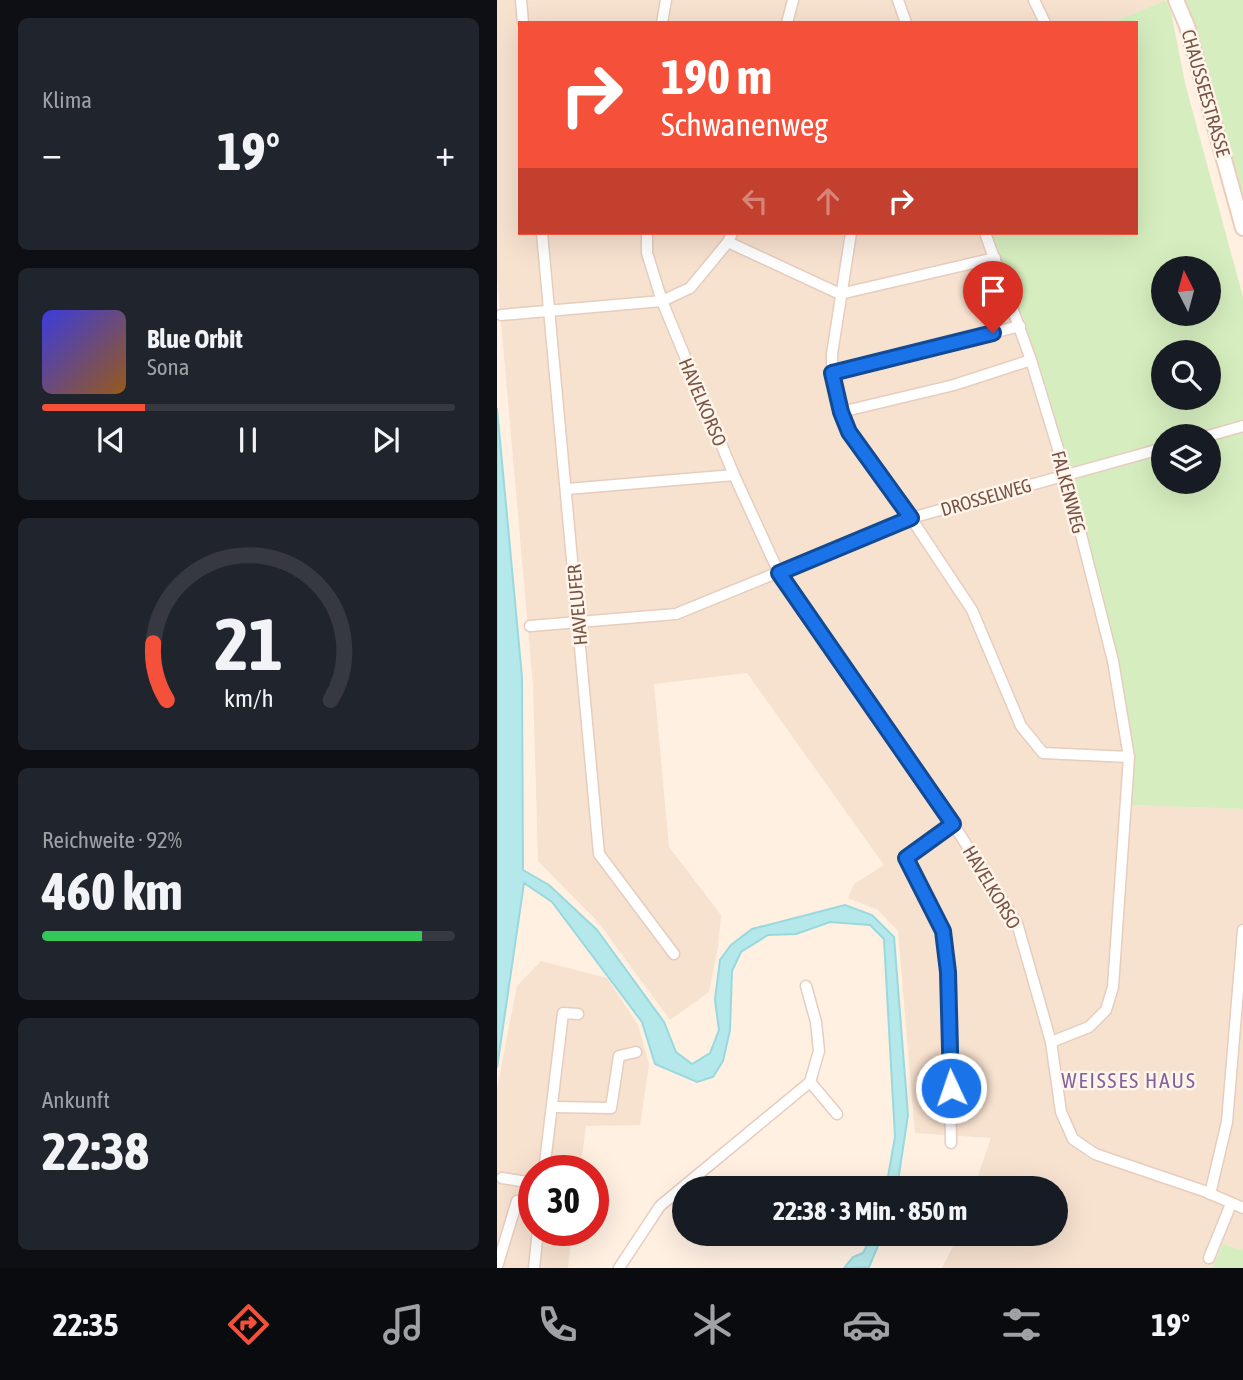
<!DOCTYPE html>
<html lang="de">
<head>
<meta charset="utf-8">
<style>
	:root { --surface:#171b24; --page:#20242c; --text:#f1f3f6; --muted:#9ea1a6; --line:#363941; --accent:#f5513a }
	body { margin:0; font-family:"Asap Condensed",sans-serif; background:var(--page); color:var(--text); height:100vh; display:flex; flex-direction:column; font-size:26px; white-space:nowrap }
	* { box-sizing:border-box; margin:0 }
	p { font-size:23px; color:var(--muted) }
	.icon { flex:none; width:38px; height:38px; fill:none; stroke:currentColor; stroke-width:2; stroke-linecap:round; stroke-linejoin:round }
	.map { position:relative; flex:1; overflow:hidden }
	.sheet { display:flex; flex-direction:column; gap:18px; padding:18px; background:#0d0f14; width:497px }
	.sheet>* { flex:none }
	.banner { position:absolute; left:21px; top:21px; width:620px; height:214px; border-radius:0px; box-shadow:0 7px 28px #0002; background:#f5513a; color:#fff; overflow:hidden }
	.needle { width:46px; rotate:354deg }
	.controls { position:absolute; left:654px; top:256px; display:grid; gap:14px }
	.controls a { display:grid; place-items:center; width:70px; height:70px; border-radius:50%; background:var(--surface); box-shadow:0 7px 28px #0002; font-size:35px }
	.speed { position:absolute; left:21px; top:1155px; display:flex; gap:14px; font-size:35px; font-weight:700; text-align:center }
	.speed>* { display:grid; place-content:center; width:91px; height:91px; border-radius:50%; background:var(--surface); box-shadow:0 7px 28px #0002; line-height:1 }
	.speed .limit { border:10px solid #d22; background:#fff; color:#111 }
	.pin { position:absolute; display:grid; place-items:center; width:60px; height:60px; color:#fff; margin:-72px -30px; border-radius:50% 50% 50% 0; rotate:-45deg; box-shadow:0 0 7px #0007 }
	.pin .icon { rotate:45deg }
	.me { position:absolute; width:77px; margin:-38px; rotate:357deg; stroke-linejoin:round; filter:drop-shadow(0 0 5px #0008) }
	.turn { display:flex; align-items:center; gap:24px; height:147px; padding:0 28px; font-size:32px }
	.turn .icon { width:91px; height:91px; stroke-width:2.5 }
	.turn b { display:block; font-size:49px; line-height:60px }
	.lanes { display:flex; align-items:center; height:66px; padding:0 28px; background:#0003; justify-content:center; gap:35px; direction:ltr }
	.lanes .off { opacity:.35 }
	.big { font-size:52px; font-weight:700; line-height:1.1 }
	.sheet .tile { flex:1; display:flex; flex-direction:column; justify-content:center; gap:10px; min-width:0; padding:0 24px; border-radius:10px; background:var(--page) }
	.sheet .dial { align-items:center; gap:0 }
	.dial svg { height:182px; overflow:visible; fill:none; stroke:var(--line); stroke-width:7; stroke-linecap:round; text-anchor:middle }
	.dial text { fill:var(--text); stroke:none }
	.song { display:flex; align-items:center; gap:21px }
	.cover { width:84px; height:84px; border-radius:10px; background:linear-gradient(135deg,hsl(240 70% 55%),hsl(30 70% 35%)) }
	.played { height:7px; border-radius:4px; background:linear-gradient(90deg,var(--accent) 25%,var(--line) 25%) }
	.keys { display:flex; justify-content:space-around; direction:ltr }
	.heat { display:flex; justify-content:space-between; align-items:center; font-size:38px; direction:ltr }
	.charge { height:10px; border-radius:5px; background:linear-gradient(90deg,#34c759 92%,var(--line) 0) }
	.trip { position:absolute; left:175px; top:1176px; width:396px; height:70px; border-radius:35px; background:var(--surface); box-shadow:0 7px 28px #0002; font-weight:700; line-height:70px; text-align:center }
	.tab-bar { display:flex; height:112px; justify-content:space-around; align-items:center; background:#090b0e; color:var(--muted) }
	.tab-bar .icon { width:49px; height:49px }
	.tab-bar .current { color:var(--accent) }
	.tab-bar b { font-size:32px; color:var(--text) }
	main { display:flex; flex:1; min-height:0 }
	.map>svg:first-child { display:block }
	.residential { fill:#f7e1cf }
	.green { fill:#d6eebf; fill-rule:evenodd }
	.water { fill:#b4e8ea; stroke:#99d9dd; stroke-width:2 }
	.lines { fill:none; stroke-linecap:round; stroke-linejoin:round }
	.street-casing { stroke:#e6cdbe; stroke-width:13 }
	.secondary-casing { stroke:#eccdbc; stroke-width:18 }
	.street { stroke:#fff; stroke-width:10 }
	.secondary { stroke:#fff; stroke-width:14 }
	.route-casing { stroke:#114b97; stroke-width:18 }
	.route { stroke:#1a73e8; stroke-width:12 }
	.labels { text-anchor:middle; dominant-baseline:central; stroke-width:5; stroke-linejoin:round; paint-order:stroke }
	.street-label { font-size:19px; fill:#795345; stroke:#fff5ea }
	.neighbourhood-label { font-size:21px; letter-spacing:2px; fill:#82609d; stroke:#fff5ea }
</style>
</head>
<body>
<main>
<section class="sheet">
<div class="tile"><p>Klima</p>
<div class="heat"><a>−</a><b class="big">19°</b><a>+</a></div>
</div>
<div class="tile">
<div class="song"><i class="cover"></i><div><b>Blue Orbit</b><p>Sona</p></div></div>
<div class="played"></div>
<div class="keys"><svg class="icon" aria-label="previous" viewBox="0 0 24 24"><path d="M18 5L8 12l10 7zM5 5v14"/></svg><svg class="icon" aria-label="pause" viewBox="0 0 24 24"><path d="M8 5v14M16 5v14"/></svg><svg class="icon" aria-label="next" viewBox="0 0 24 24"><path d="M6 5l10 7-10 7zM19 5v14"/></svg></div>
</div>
<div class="tile dial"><svg viewBox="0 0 100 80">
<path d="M14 69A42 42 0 1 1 86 69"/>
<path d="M14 69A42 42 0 0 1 8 44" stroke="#f5513a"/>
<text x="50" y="56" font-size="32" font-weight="700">21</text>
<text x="50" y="72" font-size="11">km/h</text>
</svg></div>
<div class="tile"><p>Reichweite · 92%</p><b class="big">460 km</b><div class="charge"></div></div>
<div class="tile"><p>Ankunft</p><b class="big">22:38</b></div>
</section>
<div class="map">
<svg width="746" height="1268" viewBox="0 0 746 1268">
	<rect width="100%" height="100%" fill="#fff0e2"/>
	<g class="residential">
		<polygon points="0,0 669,0 614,23 23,23 23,233 488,233 523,326 616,661 632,757 630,805 746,809 746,1250 726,1244 715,1268 445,1268 462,1234 558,1234 558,1188 477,1188 494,1138 418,1133 401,931 381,910 351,898 357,884 387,865 250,673 157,684 172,847 224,915 221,947 212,992 173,1020 102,923 41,861 36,685 0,277"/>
		<polygon points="44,961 110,978 141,1025 152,1064 143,1125 89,1126 83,1171 37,1171 37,1230 76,1230 71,1268 0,1268 0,1088 20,986"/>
	</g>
	<g class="green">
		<path d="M 669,0 L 674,12 L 688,83 L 746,297 L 746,809 L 630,805 L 632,757 L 616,661 L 569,475 L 488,233 L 639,233 L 639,23 L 614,23 ZM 667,268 L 712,268 L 712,313 L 667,313 ZM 667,352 L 712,352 L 712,397 L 667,397 ZM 667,436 L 712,436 L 712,481 L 667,481 Z"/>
		<polygon points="684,0 746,0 746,204"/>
		<polygon points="726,1244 746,1250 746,1268 715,1268"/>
	</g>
	<g class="water">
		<polygon points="0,408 25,677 26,870 52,885 100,930 167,1022 179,1052 195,1064 213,1053 222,1030 218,1000 223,960 234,945 255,929 348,905 375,915 397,937 411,1115 400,1188 389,1188 398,1137 387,939 373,925 333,922 299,934 271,935 244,952 235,971 233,1030 226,1061 216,1077 200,1082 158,1064 145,1022 55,902 27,883 0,1068"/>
		<polygon points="376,1234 386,1234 372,1267 347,1268 356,1257 366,1253"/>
	</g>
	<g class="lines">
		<g class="street-casing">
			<g id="street">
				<polyline points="24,0 26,23"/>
				<polyline points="401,0 409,23"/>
				<polyline points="537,0 548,23"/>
				<polyline points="165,23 169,0"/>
				<polyline points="290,23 296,0"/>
				<polyline points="45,233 102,854 177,954"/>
				<polyline points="150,233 150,253 165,301 237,475 282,573 456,824 520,923 554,1042 564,1112 576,1139 598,1154 707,1191 746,1208"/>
				<polyline points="354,233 335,354 335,373 344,412 352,432 414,518 475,610 524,726 546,753 632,757"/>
				<polyline points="488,233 534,360 569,475 616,661 632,757 616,987 609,1010 592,1027 554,1042"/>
				<polyline points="231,242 343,294 498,258"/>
				<polyline points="4,315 165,301 193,288 231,242 235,233"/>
				<polyline points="335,373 523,326"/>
				<polyline points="344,412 457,385 534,360"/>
				<polyline points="711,436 746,426"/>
				<polyline points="70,489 237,475"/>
				<polyline points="33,626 179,614 414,518 667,448"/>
				<polyline points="313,1082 340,1114"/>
				<polyline points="56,1107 114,1108 122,1056 139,1052"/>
				<polyline points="454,1143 451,972 446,931 409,858 456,824"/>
				<polyline points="47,1171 66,1013 81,1014"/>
				<polyline points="5,1178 37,1183"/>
				<polyline points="713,1194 730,1122 746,930"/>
				<polyline points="712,1258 734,1204"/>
				<polyline points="0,1267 20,1201"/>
				<polyline points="37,1268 41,1230"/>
				<polyline points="122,1268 163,1206 313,1082 322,1051 319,1022 309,986"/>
			</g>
		</g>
		<g class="secondary-casing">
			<polyline id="secondary" points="679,0 690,26 746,228"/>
		</g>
		<use href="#street" class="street"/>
		<use href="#secondary" class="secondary"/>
	</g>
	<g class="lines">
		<g class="route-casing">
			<polyline id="route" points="454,1088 451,972 446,931 409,858 456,824 282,573 414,518 352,432 344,412 335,373 496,333"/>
		</g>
		<use href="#route" class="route"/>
	</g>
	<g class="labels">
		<g class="street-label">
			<text transform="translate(709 93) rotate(74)">CHAUSSEESTRASSE</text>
			<text transform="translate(206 402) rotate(67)">HAVELKORSO</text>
			<text transform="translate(572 492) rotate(75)">FALKENWEG</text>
			<text transform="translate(489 497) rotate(-16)">DROSSELWEG</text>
			<text transform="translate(80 605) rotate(-95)">HAVELUFER</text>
			<text transform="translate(495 887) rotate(59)">HAVELKORSO</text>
		</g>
		<g class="neighbourhood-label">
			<text x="632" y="1080">WEISSES HAUS</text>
		</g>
	</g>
</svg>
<div class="controls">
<a><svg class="needle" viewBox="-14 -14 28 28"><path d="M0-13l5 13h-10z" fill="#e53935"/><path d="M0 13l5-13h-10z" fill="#9ea1a6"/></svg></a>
<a><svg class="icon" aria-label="search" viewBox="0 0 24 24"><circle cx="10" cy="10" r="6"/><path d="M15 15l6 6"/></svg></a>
<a><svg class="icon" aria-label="layers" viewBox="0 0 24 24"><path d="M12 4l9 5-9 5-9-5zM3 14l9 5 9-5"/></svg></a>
</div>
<div class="speed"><div class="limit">30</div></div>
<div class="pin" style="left:496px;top:333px;background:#d93025"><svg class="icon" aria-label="arrive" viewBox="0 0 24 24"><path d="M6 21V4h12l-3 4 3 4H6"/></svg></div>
<svg class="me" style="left:454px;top:1088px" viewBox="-20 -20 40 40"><circle r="17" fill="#1a73e8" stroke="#fff" stroke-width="3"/><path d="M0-11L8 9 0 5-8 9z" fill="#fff"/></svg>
<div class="trip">22:38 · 3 Min. · 850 m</div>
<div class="banner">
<div class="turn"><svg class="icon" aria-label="right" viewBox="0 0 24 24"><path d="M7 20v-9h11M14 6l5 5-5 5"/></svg><div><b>190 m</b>Schwanenweg</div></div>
<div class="lanes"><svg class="icon off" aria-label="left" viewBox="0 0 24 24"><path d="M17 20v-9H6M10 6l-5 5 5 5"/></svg><svg class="icon off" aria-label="ahead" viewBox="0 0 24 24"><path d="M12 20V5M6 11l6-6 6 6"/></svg><svg class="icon" aria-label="right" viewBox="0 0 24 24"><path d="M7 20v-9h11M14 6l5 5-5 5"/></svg></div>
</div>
</div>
</main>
<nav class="tab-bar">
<b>22:35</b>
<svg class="icon current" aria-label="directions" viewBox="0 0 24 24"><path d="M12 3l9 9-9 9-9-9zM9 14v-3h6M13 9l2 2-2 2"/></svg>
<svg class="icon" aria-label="music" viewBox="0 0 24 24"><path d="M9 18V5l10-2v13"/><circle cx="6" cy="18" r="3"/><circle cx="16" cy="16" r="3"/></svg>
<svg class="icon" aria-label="phone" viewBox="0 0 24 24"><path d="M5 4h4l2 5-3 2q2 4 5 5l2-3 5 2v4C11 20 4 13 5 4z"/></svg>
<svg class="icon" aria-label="climate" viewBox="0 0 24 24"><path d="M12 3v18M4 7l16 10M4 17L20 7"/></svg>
<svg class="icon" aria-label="car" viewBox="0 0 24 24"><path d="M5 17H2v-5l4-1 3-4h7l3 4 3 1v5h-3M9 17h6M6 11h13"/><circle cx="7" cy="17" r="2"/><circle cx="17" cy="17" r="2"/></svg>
<svg class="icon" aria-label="filters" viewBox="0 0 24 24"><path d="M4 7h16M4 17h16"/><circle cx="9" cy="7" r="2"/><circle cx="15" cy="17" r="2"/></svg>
<b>19°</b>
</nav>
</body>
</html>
